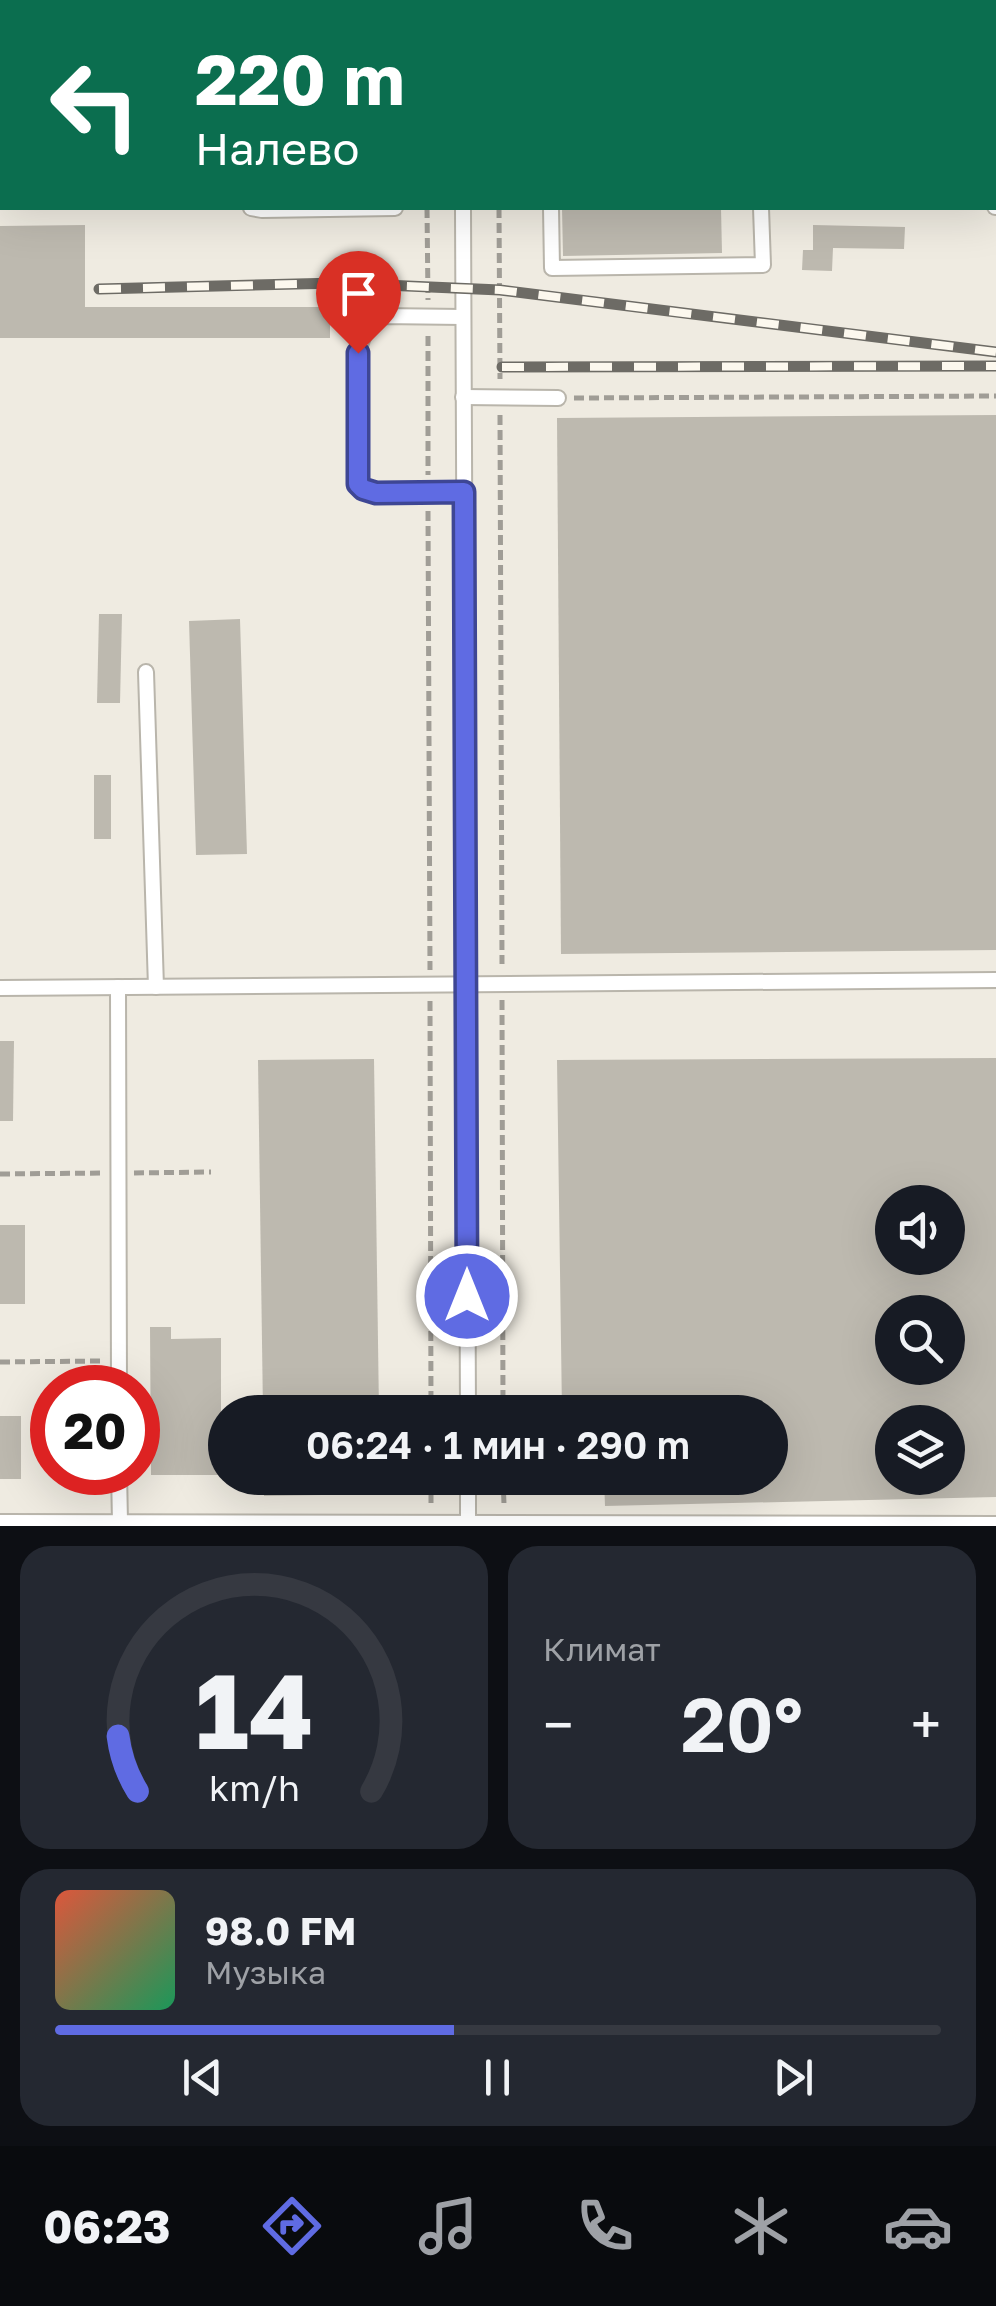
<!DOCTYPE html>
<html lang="ru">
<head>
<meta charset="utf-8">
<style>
	:root { --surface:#171b24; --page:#242831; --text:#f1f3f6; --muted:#9ea1a6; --line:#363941; --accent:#5f6be3 }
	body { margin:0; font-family:"Golos Text",sans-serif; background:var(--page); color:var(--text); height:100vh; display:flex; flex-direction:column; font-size:38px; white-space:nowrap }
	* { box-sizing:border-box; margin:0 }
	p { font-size:32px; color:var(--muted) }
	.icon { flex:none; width:55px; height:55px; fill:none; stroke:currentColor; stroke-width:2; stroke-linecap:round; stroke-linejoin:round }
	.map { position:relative; height:1526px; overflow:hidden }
	.side { display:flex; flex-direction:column; gap:20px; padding:20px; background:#0d0f14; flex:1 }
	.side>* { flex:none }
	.guide { position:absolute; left:0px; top:0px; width:998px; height:210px; box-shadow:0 10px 40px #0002; background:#0b6e4f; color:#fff; overflow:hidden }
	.fabs { position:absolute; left:875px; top:1185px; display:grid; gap:20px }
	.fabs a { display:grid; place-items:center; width:90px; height:90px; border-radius:50%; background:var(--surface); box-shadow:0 10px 40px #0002; font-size:50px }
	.speed { position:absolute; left:30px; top:1365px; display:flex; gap:20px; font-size:50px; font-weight:700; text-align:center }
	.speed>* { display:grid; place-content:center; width:130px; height:130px; border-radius:50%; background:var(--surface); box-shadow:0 10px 40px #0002; line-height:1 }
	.speed .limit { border:15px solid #d22; background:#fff; color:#111 }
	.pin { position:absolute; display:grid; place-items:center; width:85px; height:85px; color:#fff; margin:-102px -42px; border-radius:50% 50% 50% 0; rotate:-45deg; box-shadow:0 0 10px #0007 }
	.pin .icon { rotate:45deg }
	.me { position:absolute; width:110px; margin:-55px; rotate:0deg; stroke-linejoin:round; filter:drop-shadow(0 0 8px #0008) }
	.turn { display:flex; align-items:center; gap:35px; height:210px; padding:0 30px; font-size:45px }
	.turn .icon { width:130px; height:130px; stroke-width:2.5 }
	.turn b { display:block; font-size:70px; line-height:85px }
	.big { font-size:75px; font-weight:600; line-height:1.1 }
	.side .card { flex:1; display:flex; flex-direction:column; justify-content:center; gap:15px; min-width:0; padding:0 35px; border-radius:30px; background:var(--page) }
	.side .dial { align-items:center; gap:0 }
	.dial svg { height:260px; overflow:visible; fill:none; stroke:var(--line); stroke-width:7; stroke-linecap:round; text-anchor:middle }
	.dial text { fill:var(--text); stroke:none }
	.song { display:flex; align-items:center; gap:30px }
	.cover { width:120px; height:120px; border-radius:15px; background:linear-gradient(135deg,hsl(10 70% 55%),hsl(150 70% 35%)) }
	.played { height:10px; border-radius:5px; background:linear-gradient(90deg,var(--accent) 45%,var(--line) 45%) }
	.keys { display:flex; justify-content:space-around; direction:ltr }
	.heat { display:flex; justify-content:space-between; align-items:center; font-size:55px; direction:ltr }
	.side .tiles { flex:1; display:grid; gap:20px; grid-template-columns:1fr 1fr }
	.card:last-child { grid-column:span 2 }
	.trip { position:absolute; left:208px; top:1395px; width:580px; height:100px; border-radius:50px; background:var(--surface); box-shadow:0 10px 40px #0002; font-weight:600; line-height:100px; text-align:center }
	.tab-bar { display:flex; height:160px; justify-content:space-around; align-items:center; background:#090b0e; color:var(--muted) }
	.tab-bar .icon { width:70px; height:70px }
	.tab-bar .selected { color:var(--accent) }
	.tab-bar b { font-size:45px; color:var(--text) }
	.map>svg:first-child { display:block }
	.building { fill:#bdb9af; fill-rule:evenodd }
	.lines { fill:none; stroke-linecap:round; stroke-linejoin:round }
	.lane-casing { stroke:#b9b5ab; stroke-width:18 }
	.path { stroke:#a09d96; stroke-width:5; stroke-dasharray:10 5; stroke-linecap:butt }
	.lane { stroke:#fff; stroke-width:14 }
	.rail-casing { stroke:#6d6b65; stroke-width:11 }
	.rail { stroke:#fcf8ee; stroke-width:8; stroke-dasharray:22; stroke-linecap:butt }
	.route-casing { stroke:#3e4694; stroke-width:25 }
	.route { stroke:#5f6be3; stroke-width:18 }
</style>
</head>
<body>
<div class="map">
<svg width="996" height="1526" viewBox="0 0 996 1526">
	<rect width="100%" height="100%" fill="#efebe1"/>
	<g class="building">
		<polygon points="562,208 721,208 722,253 563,256"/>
		<polygon points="85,225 85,307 330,307 330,338 0,338 0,226"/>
		<polygon points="813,225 905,227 904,249 833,248 832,271 802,270 803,250 813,250"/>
		<polygon points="996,415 996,950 561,954 557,418"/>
		<polygon points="99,614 122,614 120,703 97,703"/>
		<polygon points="240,619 247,854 196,855 189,621"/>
		<rect x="94" y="775" width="17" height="64"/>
		<polygon points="0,1041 14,1041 13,1121 0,1121"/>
		<path d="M 996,1058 L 996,1497 L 605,1506 L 604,1478 L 770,1478 L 770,1412 L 562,1412 L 557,1060 ZM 892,1202 L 948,1202 L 948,1258 L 892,1258 ZM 892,1312 L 948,1312 L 948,1368 L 892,1368 ZM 892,1422 L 948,1422 L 948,1478 L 892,1478 Z"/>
		<polygon points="374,1059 379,1412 263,1412 258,1060"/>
		<rect x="0" y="1225" width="25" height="79"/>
		<polygon points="150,1327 171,1327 171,1339 221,1338 221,1475 151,1475"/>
		<rect x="0" y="1416" width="21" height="63"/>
		<polygon points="264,1478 380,1478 380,1494 264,1496"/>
	</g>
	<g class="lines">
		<g class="lane-casing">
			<g id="lane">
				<polyline points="93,0 93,2"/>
				<polyline points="462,0 462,2"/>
				<polyline points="0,198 2,198"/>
				<polyline points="995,207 996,207"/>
				<polyline points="251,208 262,210 395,208"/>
				<polyline points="463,208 468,1412"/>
				<polyline points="551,208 552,268 763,265 761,208"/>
				<path d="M 463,317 L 381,316 C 367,327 362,336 358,353 L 358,484 L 363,489 L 376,493 L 464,492"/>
				<polyline points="463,397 558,398"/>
				<polyline points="146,672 156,987"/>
				<polyline points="118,987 119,1388"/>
				<polyline points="0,988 996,980"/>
				<polyline points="119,1472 120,1522"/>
				<polyline points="468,1478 468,1523"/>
				<polyline points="0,1522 996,1524"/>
			</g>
		</g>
		<g class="path">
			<polyline points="427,0 427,2"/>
			<polyline points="498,0 498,2"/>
			<polyline points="427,208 428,300"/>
			<polyline points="499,208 500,379"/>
			<polyline points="428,336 428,475"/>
			<polyline points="574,398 996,396"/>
			<polyline points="500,415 502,964"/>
			<polyline points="428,511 430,970"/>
			<polyline points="502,1000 503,1412"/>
			<polyline points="430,1001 431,1412"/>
			<polyline points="134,1173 211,1172"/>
			<polyline points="0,1174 103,1173"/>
			<polyline points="0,1362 101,1361"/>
			<polyline points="431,1478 431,1505"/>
			<polyline points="503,1478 504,1504"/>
		</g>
		<use href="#lane" class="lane"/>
		<g class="rail-casing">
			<g id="rail">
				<polyline points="99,289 338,283 500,290 996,352"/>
				<polyline points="502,367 996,366"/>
			</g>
		</g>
		<use href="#rail" class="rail"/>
	</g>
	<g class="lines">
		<g class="route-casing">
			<polyline id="route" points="358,353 358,484 363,489 376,493 464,492 467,1296"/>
		</g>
		<use href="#route" class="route"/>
	</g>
</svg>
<div class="fabs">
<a><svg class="icon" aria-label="sound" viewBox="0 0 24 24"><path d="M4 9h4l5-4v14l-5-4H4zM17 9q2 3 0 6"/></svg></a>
<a><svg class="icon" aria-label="search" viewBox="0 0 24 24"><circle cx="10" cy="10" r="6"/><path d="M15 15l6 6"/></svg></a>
<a><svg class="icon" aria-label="layers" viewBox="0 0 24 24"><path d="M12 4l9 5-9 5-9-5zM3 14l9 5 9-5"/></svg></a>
</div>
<div class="speed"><div class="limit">20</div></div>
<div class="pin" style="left:358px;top:353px;background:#d93025"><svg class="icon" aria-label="arrive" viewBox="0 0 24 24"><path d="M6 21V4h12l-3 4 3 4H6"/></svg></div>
<svg class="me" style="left:467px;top:1296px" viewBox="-20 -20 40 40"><circle r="17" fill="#5f6be3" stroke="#fff" stroke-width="3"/><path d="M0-11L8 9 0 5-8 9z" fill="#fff"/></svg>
<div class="trip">06:24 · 1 мин · 290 m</div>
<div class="guide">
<div class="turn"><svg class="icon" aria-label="left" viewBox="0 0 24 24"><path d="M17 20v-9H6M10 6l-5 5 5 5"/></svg><div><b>220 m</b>Налево</div></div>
</div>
</div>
<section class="side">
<div class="tiles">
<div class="card dial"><svg viewBox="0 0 100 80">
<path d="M14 69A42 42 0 1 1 86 69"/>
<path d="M14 69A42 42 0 0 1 8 52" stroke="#5f6be3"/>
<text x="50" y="56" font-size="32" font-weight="700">14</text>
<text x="50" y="72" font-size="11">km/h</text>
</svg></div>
<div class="card"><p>Климат</p>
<div class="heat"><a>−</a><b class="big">20°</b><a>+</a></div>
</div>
<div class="card">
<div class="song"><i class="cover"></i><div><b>98.0 FM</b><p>Музыка</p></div></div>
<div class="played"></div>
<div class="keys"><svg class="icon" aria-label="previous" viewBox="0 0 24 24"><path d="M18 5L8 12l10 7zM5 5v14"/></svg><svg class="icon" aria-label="pause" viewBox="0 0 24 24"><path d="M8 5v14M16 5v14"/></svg><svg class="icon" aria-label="next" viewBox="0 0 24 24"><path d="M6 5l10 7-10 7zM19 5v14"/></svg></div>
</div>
</div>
</section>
<nav class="tab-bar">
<b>06:23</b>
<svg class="icon selected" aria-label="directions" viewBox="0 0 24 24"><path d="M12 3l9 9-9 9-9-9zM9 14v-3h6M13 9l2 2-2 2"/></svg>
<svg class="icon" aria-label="music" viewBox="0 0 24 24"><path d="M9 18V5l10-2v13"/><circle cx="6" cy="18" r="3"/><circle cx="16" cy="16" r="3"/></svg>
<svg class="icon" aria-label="phone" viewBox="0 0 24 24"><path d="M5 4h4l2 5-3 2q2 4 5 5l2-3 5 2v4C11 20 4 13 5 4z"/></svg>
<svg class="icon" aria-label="climate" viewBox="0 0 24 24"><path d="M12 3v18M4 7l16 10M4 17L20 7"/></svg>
<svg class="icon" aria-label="car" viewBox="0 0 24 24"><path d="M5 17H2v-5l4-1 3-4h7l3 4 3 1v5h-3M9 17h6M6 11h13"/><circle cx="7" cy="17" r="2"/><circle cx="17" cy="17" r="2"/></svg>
</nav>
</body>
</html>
